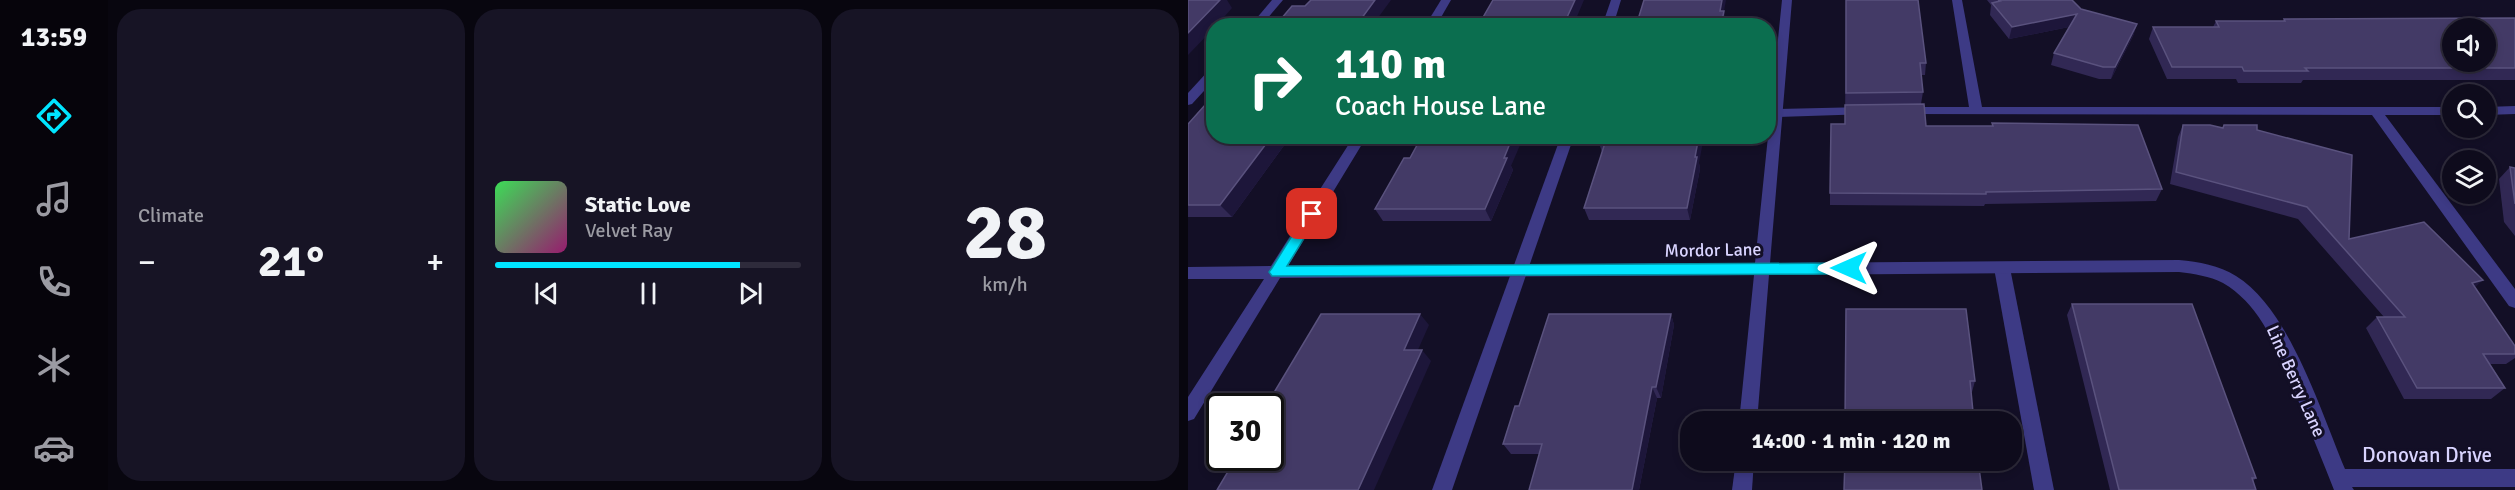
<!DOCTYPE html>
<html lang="en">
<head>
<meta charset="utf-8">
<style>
	:root { --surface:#0e0b1c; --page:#171425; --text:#f1f3f6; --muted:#9b9ba3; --line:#2e2b3b; --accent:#00e5ff }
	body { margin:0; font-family:Signika,sans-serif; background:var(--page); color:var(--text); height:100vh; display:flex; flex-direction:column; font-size:22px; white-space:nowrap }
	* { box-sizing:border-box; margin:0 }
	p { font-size:20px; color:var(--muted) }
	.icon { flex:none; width:33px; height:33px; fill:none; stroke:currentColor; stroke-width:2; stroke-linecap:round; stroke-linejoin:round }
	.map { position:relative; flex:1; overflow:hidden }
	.sheet { display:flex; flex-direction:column; gap:9px; padding:9px; background:#08060f; width:1080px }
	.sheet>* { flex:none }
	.hud { position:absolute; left:18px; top:18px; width:570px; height:126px; border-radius:24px; box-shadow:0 3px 9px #0003,0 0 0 2px var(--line); background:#0b6e4f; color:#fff; overflow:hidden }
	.controls { position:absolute; left:1254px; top:18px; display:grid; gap:12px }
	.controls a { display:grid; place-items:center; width:54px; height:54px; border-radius:50%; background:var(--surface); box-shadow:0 3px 9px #0003,0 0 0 2px var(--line); font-size:30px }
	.speed { position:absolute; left:18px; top:393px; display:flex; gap:12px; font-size:30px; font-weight:700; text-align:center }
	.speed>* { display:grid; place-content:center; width:78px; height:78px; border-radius:50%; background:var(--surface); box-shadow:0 3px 9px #0003,0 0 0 2px var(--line); line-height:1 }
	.speed .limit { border:3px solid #111; border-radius:9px; background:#fff; color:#111 }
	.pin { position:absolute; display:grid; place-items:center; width:51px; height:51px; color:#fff; margin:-26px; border-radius:12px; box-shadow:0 3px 9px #0006 }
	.me { position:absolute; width:66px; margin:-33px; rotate:270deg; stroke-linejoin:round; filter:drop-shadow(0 0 4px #0008) }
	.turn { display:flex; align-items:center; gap:21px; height:126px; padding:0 30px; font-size:27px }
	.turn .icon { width:78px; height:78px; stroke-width:2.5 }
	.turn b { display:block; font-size:42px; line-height:51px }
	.big { font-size:45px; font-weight:700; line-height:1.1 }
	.sheet .tile { flex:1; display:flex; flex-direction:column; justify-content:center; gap:9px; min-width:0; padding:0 21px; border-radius:24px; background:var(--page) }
	.sheet .dial { align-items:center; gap:0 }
	.dial b { font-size:78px; line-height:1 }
	.song { display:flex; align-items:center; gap:18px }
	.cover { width:72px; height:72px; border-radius:9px; background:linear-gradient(135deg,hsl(130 70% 55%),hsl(320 70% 35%)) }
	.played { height:6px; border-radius:3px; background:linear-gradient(90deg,var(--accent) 80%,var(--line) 80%) }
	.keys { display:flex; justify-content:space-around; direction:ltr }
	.heat { display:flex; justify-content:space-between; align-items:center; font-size:33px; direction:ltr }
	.sheet .tiles { flex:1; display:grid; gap:9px; grid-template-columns:repeat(3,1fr) }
	.trip { position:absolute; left:492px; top:411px; width:342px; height:60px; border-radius:24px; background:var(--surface); box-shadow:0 3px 9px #0003,0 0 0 2px var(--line); font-weight:700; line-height:60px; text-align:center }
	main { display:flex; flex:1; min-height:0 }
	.menu { display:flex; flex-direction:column; width:108px; justify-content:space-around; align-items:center; background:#06040b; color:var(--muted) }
	.menu .icon { width:42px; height:42px }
	.menu .current { color:var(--accent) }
	.menu b { font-size:27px; color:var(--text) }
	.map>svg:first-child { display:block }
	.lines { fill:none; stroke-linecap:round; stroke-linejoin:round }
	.service { fill:#3d3a85; fill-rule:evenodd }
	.minor { fill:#3d3a85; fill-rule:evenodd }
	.wall { fill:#312854 }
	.shaded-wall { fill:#1d163a }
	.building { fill:#433a66; stroke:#5a527e; stroke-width:1.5; fill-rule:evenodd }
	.route { fill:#00e5ff; stroke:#0095a6; stroke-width:1.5 }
	.labels { text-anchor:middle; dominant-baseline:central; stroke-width:6; stroke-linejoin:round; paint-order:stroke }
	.street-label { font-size:18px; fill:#d9d4ff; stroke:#130f26 }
	.near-street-label { font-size:21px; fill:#d9d4ff; stroke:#130f26 }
</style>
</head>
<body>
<main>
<nav class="menu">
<b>13:59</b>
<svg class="icon current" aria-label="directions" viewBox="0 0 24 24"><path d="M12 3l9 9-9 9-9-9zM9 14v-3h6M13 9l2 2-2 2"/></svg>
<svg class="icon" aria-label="music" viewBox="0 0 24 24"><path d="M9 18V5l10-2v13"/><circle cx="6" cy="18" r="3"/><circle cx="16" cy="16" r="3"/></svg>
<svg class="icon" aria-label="phone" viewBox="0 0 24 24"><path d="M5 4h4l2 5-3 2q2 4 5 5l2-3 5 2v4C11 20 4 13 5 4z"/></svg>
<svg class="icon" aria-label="climate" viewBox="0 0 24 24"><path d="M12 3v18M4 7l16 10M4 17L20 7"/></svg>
<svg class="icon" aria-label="car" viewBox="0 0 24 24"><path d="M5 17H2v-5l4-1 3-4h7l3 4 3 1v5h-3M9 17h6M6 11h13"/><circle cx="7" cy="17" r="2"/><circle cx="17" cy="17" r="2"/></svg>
</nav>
<section class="sheet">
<div class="tiles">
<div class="tile"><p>Climate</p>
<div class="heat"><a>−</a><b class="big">21°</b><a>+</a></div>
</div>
<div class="tile">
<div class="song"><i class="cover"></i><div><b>Static Love</b><p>Velvet Ray</p></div></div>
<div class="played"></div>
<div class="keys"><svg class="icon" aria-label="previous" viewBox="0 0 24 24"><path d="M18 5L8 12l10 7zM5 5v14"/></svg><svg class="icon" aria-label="pause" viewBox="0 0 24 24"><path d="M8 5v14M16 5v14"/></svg><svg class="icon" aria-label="next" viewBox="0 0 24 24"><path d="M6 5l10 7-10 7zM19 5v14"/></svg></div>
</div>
<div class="tile dial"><b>28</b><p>km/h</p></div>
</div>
</section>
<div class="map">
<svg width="1327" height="490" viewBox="0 0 1327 490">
	<rect width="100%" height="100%" fill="#130f26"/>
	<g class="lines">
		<g class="service">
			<polygon points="84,0 95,0 73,26 62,26"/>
			<polygon points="423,0 433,0 425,26 414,26"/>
			<polygon points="764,0 774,0 794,107 1264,107 1264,115 1197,115 1327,289 1327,308 1321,306 1184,115 712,114 710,111 712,108 716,107 781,107"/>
			<polygon points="26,68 26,80 4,104 0,105 0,93 22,69"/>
			<polygon points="1327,106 1327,114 1298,115 1298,107"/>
			<polygon points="677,107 681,108 683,111 681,114 590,117 584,113 590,109"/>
			<polygon points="373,136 386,136 264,490 244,490"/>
			<polygon points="814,262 819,264 822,268 866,490 846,490 806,268 809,264"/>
		</g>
		<g class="minor">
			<polygon points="253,0 263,0 248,26 237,26"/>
			<path d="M 594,0 L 604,0 L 582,263 L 991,260 C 1011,262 1031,265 1048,276 C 1101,308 1133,412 1157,469 L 1327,469 L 1327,487 L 1164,487 L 1166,490 L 1146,490 C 1135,462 1123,433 1112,405 C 1094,362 1078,308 1035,283 C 1021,276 1007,274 991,272 L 581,275 L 569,422 L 551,422 L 566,275 L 92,278 L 6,419 L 0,421 L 0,397 L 76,279 L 0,279 L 0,267 L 83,266 L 166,136 L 179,136 L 100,266 L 567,263 Z"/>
			<polygon points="548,460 566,460 564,490 544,490"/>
		</g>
	</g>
	<g class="wall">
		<polygon points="658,0 738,63 737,75 733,75 735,92 733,104 738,126 804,126 804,123 974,189 968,201 797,204 796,206 642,205 642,193 657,124"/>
		<polygon points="799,0 884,0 893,9 949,24 945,36 923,79 911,79 863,65 866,53 881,27 821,39 802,15 803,5"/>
		<polygon points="1327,18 1327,80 1115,80 1113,83 1050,83 1048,79 979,79 961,39 965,27 1025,27 1028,21 1095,21 1096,19"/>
		<polygon points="0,124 26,136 103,136 44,217 0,217"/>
		<polygon points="995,125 1034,128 1036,125 1069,130 1161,239 1287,287 1327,346 1327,358 1318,364 1302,364 1317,388 1303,399 1216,399 1178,328 1189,317 1196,317 1110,219 982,184 990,137"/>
		<polygon points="413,136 511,163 512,169 502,220 401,220 396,208 414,152 411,143"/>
		<polygon points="323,166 325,170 303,221 195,221 187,209"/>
		<polygon points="1322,167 1327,168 1327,236 1316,222 1311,179"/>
		<polygon points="884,304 1068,478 1065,481 1068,490 922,490 879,315"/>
		<polygon points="658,309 787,381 784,392 783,392"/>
		<polygon points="483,314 486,325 473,398 469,398 451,490 341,490 352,454 323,454 315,444"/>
	</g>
	<g class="shaded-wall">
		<polygon points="20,0 39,0 44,8 28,26 26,26 26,28 0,55 0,33"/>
		<polygon points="187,0 203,0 184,26 168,26"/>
		<polygon points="387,0 396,0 385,26 375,26"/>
		<polygon points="534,0 538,0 536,11 538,22 537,26 533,26 532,11"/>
		<polygon points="889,14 886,26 821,39 824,27"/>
		<polygon points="949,24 945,36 923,79 927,67"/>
		<polygon points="84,136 103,136 44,217 32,205"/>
		<polygon points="325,136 336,136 323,166 325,170 303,221 297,209 316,158"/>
		<polygon points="511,136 516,136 511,163 512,169 502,220 499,208 507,157"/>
		<polygon points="1295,280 1282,292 1284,283"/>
		<polygon points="232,314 241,325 225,361 216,350"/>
		<polygon points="483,314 486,325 473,398 468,387"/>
		<polygon points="234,350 243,361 186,490 170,490"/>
		<polygon points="464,387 469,398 451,490 444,490"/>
	</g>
	<g class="building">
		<polygon points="0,0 32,0 0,33"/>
		<polygon points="123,0 187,0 168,26 87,26 104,6 117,6"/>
		<polygon points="305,0 387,0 375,26 290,26"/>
		<polygon points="456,0 534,0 532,11 536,11 533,26 448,26"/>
		<polygon points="658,0 730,0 738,63 732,63 735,92 658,93"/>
		<polygon points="810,0 884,0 893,9 949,24 927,67 915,67 866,53 889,14 824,27 804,3 812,1"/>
		<path d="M 1327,18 L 1327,68 L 1117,68 L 1120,71 L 1056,71 L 1054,67 L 984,67 L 965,27 L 1031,27 L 1028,21 L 1097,21 L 1096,19 ZM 1264,28 L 1298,28 L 1298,62 L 1264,62 Z"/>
		<polygon points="26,95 26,136 84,136 32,205 0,205 0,124"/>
		<polygon points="736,104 738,126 805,126 804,123 950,125 974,189 798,192 798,194 642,193 643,124 657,124 657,105"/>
		<polygon points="995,125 1022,125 1035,128 1036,125 1069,125 1069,130 1164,155 1161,239 1236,222 1295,280 1284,283 1327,346 1327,354 1295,354 1317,388 1229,388 1189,317 1217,317 1119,207 988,172"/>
		<polygon points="234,136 325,136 316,158 319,158 297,209 187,209 216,158 222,158"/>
		<polygon points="413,136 511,136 507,157 509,157 499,208 396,208 417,143 411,143"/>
		<polygon points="1322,167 1327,168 1327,204"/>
		<polygon points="884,304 1004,304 1068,478 1064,478 1068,490 931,490"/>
		<polygon points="658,309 778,309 787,381 782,381 786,422 657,422"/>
		<polygon points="133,314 232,314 216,350 234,350 170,490 29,490 48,458 82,458 82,406 78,406"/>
		<polygon points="361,314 483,314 468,387 464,387 444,490 341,490 354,444 315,444 327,406 331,406"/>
		<polygon points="657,460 790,460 794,490 656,490"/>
	</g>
	<polygon class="route" points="124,209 131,214 99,266 661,263 668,268 661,274 84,276 81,272 84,268 120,210"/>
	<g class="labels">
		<g class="street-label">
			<text transform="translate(525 250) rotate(-1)">Mordor Lane</text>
			<text transform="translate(1108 381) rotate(66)">Line Berry Lane</text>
		</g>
		<g class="near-street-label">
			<text x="1239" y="455">Donovan Drive</text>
		</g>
	</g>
</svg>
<div class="controls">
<a><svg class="icon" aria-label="sound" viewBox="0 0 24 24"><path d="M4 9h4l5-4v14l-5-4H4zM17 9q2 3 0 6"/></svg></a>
<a><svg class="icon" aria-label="search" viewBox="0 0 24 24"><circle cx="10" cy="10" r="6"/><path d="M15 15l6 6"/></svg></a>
<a><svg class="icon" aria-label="layers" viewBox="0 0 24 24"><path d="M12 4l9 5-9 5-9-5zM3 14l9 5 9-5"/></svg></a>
</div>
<div class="speed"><div class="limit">30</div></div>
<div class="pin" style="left:124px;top:214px;background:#d93025"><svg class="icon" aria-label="arrive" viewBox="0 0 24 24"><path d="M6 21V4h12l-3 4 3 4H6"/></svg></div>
<svg class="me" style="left:661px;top:268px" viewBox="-20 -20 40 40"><path d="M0-17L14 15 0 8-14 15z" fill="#00e5ff" stroke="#fff" stroke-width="4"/></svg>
<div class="trip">14:00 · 1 min · 120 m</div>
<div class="hud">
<div class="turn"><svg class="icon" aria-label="right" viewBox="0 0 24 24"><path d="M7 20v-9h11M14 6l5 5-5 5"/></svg><div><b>110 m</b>Coach House Lane</div></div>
</div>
</div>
</main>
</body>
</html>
